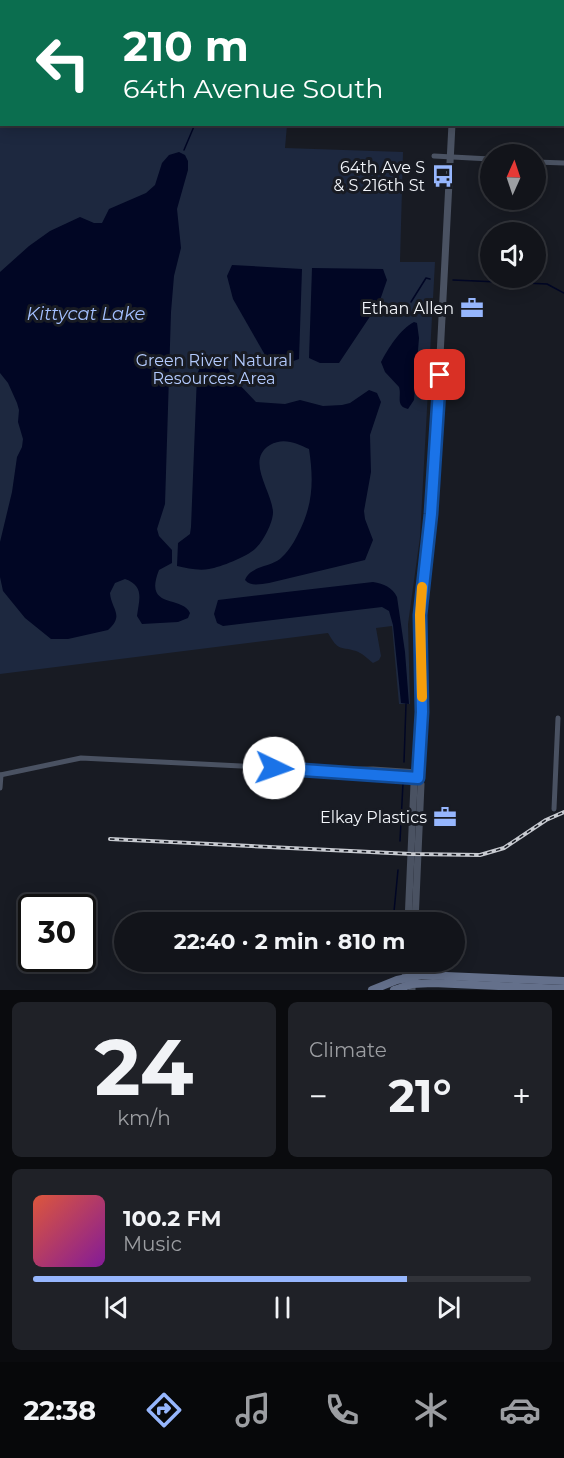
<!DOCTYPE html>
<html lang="en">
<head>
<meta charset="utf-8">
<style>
	:root { --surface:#12141a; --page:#1f2127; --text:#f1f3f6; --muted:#9c9ea2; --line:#313339; --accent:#96b6fd }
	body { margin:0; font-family:Montserrat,sans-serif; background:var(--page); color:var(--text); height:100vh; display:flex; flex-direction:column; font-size:22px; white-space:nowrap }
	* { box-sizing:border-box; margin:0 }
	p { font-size:20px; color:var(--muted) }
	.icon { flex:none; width:33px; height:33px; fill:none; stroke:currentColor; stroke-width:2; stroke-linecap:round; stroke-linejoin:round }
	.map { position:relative; height:990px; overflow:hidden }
	.panel { display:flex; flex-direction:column; gap:12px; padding:12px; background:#0a0b0e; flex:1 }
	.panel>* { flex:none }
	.top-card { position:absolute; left:0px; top:0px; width:564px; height:126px; box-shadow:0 3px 15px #0003,0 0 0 2px var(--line); background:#0b6e4f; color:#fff; overflow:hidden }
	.needle { width:39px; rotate:3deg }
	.controls { position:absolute; left:480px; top:144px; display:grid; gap:12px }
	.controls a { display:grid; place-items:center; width:66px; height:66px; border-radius:50%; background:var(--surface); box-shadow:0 3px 15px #0003,0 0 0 2px var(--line); font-size:30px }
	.speed { position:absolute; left:18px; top:894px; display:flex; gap:12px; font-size:30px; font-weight:700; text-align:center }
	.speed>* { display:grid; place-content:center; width:78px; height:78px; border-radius:50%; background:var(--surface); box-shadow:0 3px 15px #0003,0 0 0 2px var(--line); line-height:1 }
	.speed .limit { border:3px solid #111; border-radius:9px; background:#fff; color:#111 }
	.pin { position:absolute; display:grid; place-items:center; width:51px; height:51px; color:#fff; margin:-26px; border-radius:12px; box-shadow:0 3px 9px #0006 }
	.me { position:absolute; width:66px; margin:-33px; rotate:93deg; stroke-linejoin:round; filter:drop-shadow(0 0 4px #0008) }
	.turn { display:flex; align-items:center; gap:21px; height:126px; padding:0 24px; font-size:27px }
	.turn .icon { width:78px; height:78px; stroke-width:2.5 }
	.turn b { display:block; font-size:42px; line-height:51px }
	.big { font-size:45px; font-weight:700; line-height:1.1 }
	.panel .tile { flex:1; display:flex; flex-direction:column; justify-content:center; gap:9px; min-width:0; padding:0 21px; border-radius:9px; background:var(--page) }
	.panel .dial { align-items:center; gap:0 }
	.dial b { font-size:78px; line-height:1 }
	.song { display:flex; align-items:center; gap:18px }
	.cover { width:72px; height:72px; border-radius:9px; background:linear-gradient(135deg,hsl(10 70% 55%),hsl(290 70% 35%)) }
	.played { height:6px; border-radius:3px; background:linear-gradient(90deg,var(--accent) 75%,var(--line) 75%) }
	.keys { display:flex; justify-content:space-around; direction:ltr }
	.heat { display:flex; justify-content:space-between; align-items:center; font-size:33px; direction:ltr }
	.panel .tiles { flex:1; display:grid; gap:12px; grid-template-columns:1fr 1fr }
	.tile:last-child { grid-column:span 2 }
	.trip { position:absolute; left:114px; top:912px; width:351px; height:60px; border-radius:30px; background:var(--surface); box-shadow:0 3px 15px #0003,0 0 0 2px var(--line); font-weight:700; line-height:60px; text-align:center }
	.menu { display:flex; height:96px; justify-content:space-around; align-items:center; background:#07080a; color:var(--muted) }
	.menu .icon { width:42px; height:42px }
	.menu .selected { color:var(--accent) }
	.menu b { font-size:27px; color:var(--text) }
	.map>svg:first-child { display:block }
	.green { fill:#1d283f }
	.water { fill:#010624 }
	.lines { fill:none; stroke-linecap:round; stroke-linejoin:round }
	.stream { stroke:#010624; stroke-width:1.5 }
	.minor { stroke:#4a5262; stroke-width:5 }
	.tertiary { stroke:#4a5262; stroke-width:7 }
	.secondary { stroke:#64708b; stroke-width:8 }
	.rail-casing { stroke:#c7cad0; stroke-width:4 }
	.rail { stroke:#181b23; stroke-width:1.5; stroke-dasharray:4.5; stroke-linecap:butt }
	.route-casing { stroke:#114b97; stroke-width:15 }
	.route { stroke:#1a73e8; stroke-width:10 }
	.slow { stroke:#f59e0b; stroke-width:10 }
	.labels { text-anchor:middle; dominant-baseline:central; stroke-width:6; stroke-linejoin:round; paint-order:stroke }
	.poi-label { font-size:16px; fill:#f2f5fa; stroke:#181b23; text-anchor:end }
	.park-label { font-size:16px; fill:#b4cbfe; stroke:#181b23 }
	.water-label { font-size:18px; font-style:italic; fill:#a3bfff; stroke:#181b23 }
</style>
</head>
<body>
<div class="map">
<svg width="564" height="990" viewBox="0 0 564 990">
	<rect width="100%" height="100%" fill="#181b23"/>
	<path class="green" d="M 0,0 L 339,0 L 2,2 L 2,124 L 287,125 L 285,148 L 403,152 L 400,262 L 435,262 L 420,537 L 408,624 L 410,704 L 399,704 L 392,626 L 376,628 L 381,656 L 379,660 L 373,663 C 368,659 362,653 356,651 C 339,646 339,652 328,633 L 0,674 Z"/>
	<g class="water">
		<path d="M 179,152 L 185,155 L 188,161 L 188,170 L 177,209 L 181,248 L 174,276 L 171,312 L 165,504 L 157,529 L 159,536 L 172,550 L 172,563 L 159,570 C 143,610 182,595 190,613 L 188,618 L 178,622 L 142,624 L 137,616 C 139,600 145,586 125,579 L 115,583 L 110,593 C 111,609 125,615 108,630 L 68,639 L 51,639 L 25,618 L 3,591 L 0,577 L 0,542 L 12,492 L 17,457 L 22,447 L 23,439 L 18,422 L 19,410 L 17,403 L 8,383 L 0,373 L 0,272 L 29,246 L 50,231 L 80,217 L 94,223 L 102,223 L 109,209 L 146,193 L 155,185 L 162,163 L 169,155 Z"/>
		<polygon points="232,265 302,269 299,359 288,363 269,362 233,299 227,276"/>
		<polygon points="312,268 383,269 387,280 379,303 339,363 320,363 309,358"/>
		<path d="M 414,322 L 417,323 L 419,338 L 414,400 L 408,409 C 395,406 402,396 399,387 L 385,372 L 381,362 C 388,349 400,329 414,322 Z"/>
		<path d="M 216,357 L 222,359 L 235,380 L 256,402 L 285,404 L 300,400 L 323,406 L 342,405 L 350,403 L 369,390 L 377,393 L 381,402 L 370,435 L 371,472 L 364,511 L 365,519 L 373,540 L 365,560 L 269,583 C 260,584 251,587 245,580 C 250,566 270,567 280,559 C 287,553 293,544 297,536 C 313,506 314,482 309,449 C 297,443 283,437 270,445 C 245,460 272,491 273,512 C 273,523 263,542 255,549 C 246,557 221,567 209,569 C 198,571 187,568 177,566 L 178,543 L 190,534 L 191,527 L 197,375 L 201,364 Z"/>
		<path d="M 373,582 C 384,584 392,587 397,597 L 405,652 L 409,704 L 401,703 L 393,625 L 389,611 L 382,607 L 223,626 L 217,623 L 214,614 L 218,600 Z"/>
	</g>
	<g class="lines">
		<g class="stream">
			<polyline points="248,2 249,0"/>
			<polyline points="184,150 195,124"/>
			<polyline points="453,280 547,284 564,293"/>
			<polyline points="411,302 426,278 430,279"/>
			<polyline points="404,762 406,704"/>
			<polyline points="400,841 403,783"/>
			<polyline points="393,922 398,870"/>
		</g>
		<g class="minor">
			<polyline points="434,156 490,159"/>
			<polyline points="536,162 564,163"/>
			<polyline points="337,773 418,778"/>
			<polyline points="0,775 81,758 321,770 373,769 418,772"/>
			<polyline points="0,788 1,775"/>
			<polyline points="554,809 558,718"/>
		</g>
		<g class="tertiary">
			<polyline points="453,2 453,0"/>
			<polyline points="460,2 460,0"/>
			<polyline points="408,922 414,784 418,778"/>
			<polyline points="415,922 421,784 418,778 422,712 420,615 432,511 452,124"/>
			<polyline points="405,981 406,962"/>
			<polyline points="412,990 413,962"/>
		</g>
		<g class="secondary">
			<polyline points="372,990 397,980 422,975 564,981"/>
			<polyline points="394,990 412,984 433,983 564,989"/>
		</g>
		<g class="rail-casing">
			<polyline id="rail" points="110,839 411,854 480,855 504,848 546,820 564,812"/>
		</g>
		<use href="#rail" class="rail"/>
	</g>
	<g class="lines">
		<g class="route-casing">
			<polyline id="route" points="274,768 418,778 422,712 420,615 431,514 440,375"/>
		</g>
		<use href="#route" class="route"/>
		<polyline class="slow" points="422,697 420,615 422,587"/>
	</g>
	<defs>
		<g id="bus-bare" transform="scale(1.8)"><path d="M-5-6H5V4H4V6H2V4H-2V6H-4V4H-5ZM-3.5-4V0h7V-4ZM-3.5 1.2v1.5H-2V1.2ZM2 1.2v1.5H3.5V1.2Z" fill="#96b6fd" stroke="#181b23" stroke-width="2.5" paint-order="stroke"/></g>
		<g id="office-bare" transform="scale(1.8)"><path d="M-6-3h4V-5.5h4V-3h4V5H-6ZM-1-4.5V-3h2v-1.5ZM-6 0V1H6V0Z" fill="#96b6fd" stroke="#181b23" stroke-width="2.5" paint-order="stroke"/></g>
	</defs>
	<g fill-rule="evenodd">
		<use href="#bus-bare" x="443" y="176"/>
		<use href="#office-bare" x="472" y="308"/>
		<use href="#office-bare" x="445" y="817"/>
	</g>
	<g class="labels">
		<g class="poi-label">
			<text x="425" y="167">64th Ave S<tspan x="425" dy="18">&amp; S 216th St</tspan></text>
			<text x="454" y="308">Ethan Allen</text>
			<text x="427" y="817">Elkay Plastics</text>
		</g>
		<g class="park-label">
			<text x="214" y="360">Green River Natural<tspan x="214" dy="18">Resources Area</tspan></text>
		</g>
		<g class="water-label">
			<text x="86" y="314">Kittycat Lake</text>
		</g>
	</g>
</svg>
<div class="controls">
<a><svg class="needle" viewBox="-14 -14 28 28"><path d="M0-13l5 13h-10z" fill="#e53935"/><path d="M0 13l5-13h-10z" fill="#9c9ea2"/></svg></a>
<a><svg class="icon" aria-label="sound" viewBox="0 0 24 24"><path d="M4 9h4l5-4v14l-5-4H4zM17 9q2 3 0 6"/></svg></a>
</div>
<div class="speed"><div class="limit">30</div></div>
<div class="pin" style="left:440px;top:375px;background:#d93025"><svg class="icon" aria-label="arrive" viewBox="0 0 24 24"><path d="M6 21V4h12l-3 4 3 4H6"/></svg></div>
<svg class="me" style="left:274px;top:768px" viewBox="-20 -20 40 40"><circle r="19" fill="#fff"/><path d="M0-13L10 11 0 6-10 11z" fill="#1a73e8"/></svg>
<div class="trip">22:40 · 2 min · 810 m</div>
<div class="top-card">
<div class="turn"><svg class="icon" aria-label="left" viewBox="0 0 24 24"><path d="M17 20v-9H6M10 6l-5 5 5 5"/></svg><div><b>210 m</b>64th Avenue South</div></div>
</div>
</div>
<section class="panel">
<div class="tiles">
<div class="tile dial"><b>24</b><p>km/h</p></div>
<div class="tile"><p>Climate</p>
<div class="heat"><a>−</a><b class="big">21°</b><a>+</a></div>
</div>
<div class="tile">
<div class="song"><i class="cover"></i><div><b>100.2 FM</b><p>Music</p></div></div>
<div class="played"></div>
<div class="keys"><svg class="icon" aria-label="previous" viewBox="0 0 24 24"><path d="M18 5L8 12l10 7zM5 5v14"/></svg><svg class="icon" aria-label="pause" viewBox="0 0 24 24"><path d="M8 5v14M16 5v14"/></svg><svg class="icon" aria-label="next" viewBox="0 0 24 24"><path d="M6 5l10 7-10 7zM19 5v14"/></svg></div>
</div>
</div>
</section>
<nav class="menu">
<b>22:38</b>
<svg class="icon selected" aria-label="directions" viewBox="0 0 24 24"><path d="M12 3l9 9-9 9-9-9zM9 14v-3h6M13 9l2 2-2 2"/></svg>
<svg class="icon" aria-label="music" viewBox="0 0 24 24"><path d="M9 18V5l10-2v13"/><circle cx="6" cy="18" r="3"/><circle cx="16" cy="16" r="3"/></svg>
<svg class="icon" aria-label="phone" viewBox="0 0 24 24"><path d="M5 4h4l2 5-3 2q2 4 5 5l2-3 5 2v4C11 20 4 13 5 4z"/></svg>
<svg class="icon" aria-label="climate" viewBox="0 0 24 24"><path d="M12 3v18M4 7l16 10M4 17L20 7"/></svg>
<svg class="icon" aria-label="car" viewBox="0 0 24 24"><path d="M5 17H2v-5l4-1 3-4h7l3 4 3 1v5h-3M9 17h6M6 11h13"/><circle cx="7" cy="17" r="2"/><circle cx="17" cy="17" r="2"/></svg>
</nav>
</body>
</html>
